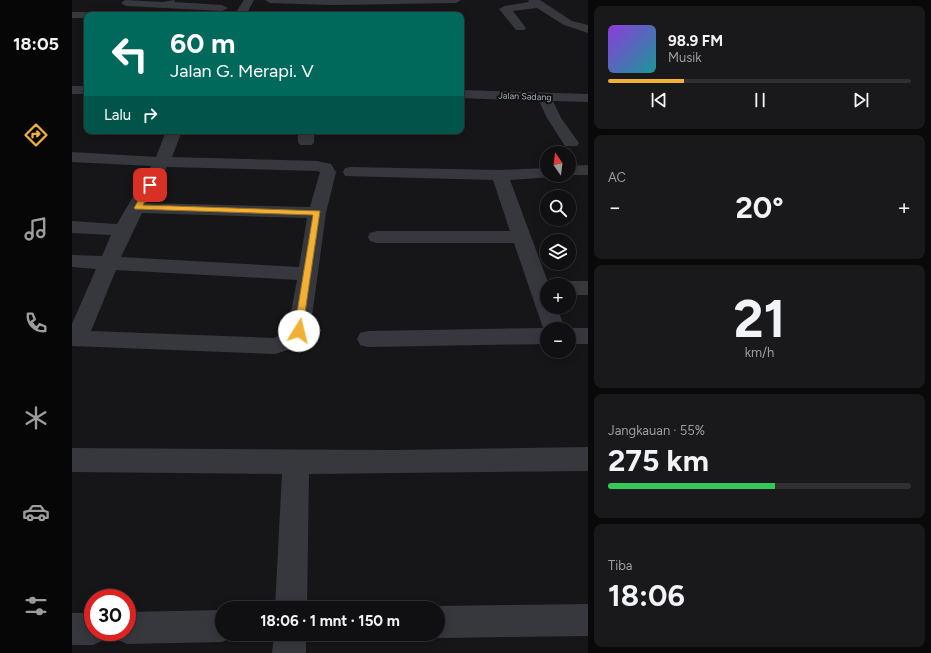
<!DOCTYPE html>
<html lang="id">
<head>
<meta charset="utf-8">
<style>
	:root { --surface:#101012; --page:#19191b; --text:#f1f3f6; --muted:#9c9d9f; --line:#303032; --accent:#f2b134 }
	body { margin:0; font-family:Figtree,sans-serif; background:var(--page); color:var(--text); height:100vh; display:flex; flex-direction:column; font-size:15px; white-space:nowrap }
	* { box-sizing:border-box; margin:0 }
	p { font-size:13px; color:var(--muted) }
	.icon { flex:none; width:22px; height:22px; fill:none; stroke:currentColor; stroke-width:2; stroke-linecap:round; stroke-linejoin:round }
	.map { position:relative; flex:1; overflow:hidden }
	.drawer { display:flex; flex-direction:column; gap:6px; padding:6px; background:#09090a; width:343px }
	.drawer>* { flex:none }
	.top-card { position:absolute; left:12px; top:12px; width:380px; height:122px; border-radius:8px; box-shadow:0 2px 10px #0003,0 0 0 1px var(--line); background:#00695c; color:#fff; overflow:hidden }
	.needle { width:26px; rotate:346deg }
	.tools { position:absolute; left:468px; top:146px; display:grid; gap:8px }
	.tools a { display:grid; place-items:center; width:36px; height:36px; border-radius:50%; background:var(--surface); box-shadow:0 2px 10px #0003,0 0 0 1px var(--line); font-size:20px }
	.speed { position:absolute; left:12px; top:589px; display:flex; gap:8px; font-size:20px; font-weight:700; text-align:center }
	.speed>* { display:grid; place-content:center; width:52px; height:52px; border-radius:50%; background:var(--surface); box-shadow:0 2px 10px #0003,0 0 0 1px var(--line); line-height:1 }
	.speed .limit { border:6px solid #d22; background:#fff; color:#111 }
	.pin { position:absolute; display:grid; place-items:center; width:34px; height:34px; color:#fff; margin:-17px; border-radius:8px; box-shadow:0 2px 6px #0006 }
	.me { position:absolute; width:44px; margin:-22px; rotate:9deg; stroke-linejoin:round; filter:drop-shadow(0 0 3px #0008) }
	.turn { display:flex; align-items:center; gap:14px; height:84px; padding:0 20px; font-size:18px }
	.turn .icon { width:52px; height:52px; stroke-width:2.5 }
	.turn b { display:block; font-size:28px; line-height:34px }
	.then { display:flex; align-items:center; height:38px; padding:0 20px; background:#0003; gap:8px; font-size:15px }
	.big { font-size:30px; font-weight:700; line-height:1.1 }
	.drawer .card { flex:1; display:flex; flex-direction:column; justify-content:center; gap:6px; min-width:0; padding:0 14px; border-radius:8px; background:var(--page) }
	.drawer .dial { align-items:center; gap:0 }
	.dial b { font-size:52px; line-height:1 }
	.song { display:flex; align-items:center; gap:12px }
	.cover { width:48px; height:48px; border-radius:6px; background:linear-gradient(135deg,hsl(270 70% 55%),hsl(180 70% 35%)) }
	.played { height:4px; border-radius:2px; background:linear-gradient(90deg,var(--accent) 25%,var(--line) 25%) }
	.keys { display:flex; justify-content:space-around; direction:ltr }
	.heat { display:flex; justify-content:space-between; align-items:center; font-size:22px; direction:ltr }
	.charge { height:6px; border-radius:3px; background:linear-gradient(90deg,#34c759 55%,var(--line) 0) }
	.trip { position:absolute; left:143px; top:601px; width:230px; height:40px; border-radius:20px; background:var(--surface); box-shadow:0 2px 10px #0003,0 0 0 1px var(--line); font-weight:700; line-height:40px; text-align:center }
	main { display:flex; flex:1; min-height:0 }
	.tab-bar { display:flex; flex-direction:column; width:72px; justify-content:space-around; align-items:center; background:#060607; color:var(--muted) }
	.tab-bar .icon { width:28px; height:28px }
	.tab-bar .on { color:var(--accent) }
	.tab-bar b { font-size:18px; color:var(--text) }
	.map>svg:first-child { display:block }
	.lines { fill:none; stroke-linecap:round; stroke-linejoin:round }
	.minor { fill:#37383d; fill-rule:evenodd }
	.route { fill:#f2b134; stroke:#9d7322 }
	.labels { text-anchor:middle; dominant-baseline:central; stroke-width:4; stroke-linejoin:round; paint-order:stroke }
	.far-street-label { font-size:9px; fill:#a8adb8; stroke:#111113 }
</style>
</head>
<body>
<main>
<nav class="tab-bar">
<b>18:05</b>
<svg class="icon on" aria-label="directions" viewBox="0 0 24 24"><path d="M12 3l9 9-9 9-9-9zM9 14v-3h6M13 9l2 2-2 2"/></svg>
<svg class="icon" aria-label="music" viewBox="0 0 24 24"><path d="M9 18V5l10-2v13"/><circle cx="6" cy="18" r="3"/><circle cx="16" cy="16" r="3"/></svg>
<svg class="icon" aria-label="phone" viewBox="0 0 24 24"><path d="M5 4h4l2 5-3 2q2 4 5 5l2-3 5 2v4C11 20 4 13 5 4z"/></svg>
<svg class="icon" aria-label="climate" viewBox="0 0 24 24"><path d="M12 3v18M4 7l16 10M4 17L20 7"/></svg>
<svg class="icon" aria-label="car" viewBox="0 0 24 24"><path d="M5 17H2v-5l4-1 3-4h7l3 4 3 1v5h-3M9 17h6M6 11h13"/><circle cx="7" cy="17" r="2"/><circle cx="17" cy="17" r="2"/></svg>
<svg class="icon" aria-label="filters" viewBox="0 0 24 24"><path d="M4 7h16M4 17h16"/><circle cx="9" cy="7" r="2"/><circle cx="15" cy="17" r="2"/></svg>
</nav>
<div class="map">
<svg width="516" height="653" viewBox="0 0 516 653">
	<rect width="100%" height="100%" fill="#161618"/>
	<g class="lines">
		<g class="minor">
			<polygon points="53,0 90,2 103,0 102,2 150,5 156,8 150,11 54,6 49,3"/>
			<polygon points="172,0 182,0 174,15 162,15"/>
			<polygon points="193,0 389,0 384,3 260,5 198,3"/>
			<polygon points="456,0 468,0 500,21 516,25 516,33 492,25 465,8 441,11 454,28 452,30 444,30 427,9 433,6 457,2"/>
			<polygon points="0,12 20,12 26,15 15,15 15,18 0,18"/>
			<rect x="0" y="86" width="15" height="8"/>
			<polygon points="389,90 516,94 516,102 481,101 489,118 507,143 505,146 493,146 475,118 467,101 389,98"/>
			<path d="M 94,131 L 110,131 L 100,157 L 245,161 L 259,164 L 264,172 L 254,213 L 238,331 L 227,346 L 203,354 L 0,346 L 0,324 L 24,269 L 0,267 L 0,255 L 30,256 L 39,235 L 0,233 L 0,221 L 45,224 L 79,166 L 0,162 L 0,152 L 84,157 ZM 95,167 L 245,171 L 248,172 L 238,207 L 75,203 ZM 70,213 L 235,218 L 227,267 L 49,257 ZM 44,270 L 225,280 L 216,328 L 211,334 L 202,338 L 19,331 Z"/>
			<polygon points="226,131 242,131 242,142 240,145 228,145 226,142"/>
			<polygon points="516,165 516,175 493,175 497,175 497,166"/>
			<polygon points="279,167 428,170 475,168 475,175 482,175 481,177 438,180 477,285 475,285 475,307 485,307 493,329 475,329 475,344 296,347 288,345 285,339 288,333 296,331 471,328 442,243 305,243 298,241 296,237 298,233 305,231 438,231 421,180 273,176 271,172 273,168"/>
			<polygon points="497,281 516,281 516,295 497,295 497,285 488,285"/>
			<polygon points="497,328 516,328 516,344 497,344 497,329 493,329"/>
			<polygon points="516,447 516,471 237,474 235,608 203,608 210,474 0,472 0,448 322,450"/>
			<polygon points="516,604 516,636 366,638 356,634 366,634 366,608 361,608 366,606"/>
			<polygon points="150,610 150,634 163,634 161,637 150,642 55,644 44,639 40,632 55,632 55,612"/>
			<polygon points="0,613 21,613 21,632 36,632 32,640 21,645 0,645"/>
			<polygon points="202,634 234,634 234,653 200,653"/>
		</g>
	</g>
	<polygon class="route" points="78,182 82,185 71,205 248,211 230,333 224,333 222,331 241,215 63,209 62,208 75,185"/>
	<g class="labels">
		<g class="far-street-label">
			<text transform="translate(453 96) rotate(2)">Jalan Sadang</text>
		</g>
	</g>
</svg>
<div class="tools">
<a><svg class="needle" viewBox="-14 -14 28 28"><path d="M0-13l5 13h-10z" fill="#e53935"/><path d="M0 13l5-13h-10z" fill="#9c9d9f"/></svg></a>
<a><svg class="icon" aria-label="search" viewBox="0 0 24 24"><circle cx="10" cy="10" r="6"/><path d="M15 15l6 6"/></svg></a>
<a><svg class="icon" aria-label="layers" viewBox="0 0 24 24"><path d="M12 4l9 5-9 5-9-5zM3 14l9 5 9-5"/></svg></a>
<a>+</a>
<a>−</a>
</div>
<div class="speed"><div class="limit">30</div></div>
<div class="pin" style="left:78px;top:185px;background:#d93025"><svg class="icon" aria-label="arrive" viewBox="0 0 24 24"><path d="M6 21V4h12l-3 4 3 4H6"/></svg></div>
<svg class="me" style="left:227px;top:331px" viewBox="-20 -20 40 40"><circle r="19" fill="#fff"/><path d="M0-13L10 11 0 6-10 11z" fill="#f2b134"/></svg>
<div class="trip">18:06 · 1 mnt · 150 m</div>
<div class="top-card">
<div class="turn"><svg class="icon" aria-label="left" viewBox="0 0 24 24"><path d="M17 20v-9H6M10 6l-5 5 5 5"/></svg><div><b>60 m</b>Jalan G. Merapi. V</div></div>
<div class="then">Lalu<svg class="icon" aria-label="right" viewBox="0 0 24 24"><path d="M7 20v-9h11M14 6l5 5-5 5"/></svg></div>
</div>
</div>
<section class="drawer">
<div class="card">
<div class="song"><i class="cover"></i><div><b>98.9 FM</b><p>Musik</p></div></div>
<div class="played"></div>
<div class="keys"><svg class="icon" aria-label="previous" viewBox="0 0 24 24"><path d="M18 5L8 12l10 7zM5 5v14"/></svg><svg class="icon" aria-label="pause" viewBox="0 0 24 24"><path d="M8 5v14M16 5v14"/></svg><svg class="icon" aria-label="next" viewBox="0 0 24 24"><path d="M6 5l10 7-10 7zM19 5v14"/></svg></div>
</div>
<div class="card"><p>AC</p>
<div class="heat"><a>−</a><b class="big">20°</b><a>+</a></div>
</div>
<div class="card dial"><b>21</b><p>km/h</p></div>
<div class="card"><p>Jangkauan · 55%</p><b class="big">275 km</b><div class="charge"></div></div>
<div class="card"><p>Tiba</p><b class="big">18:06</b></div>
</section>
</main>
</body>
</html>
